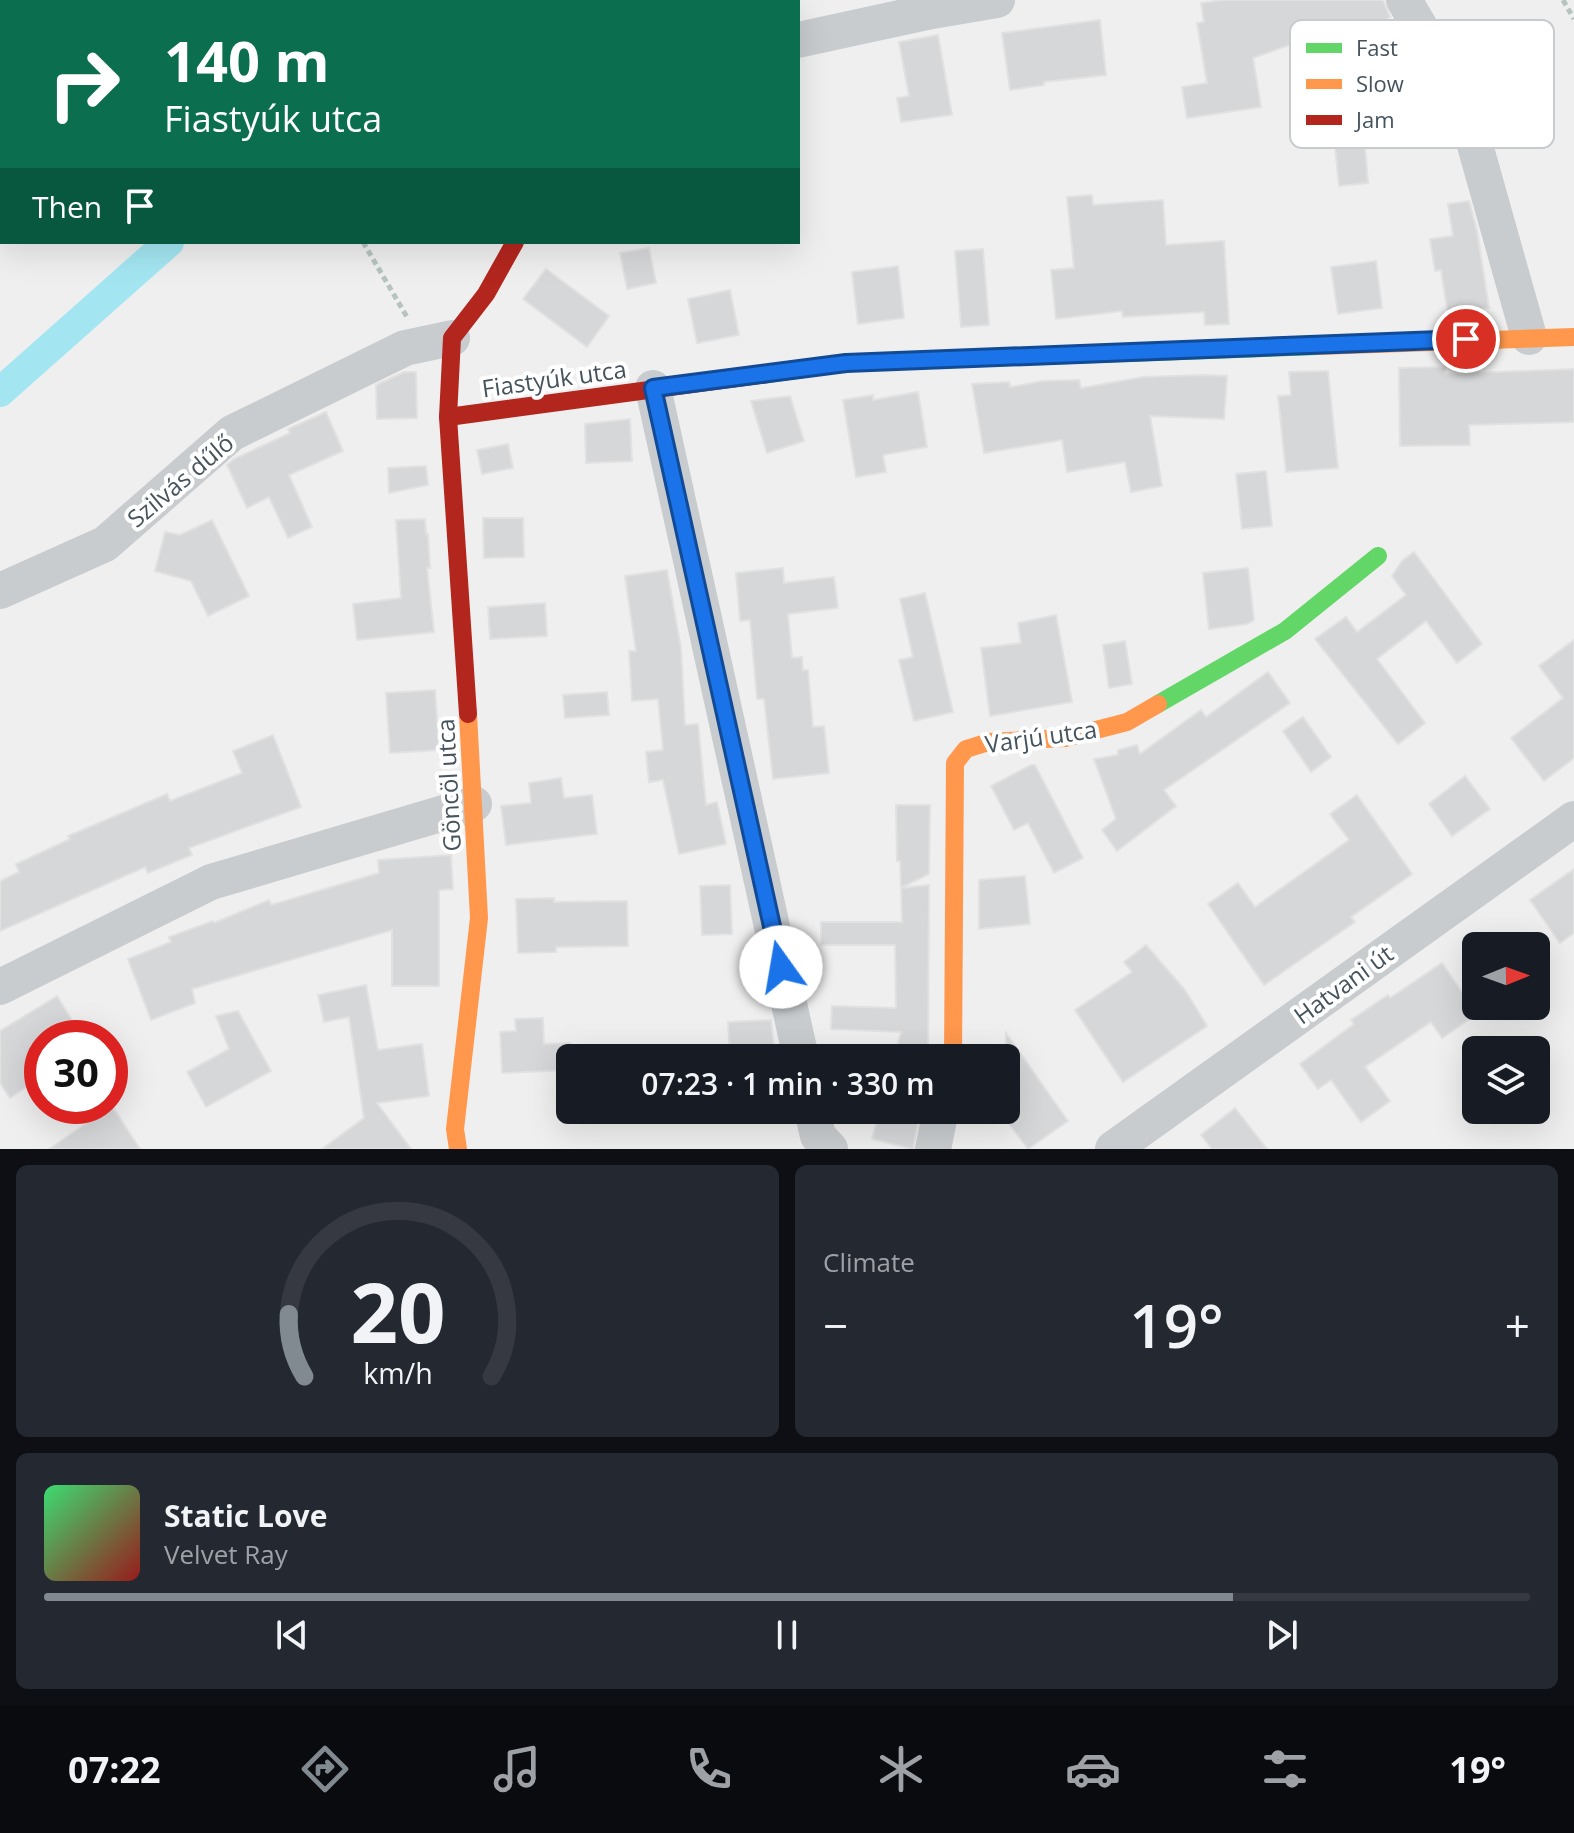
<!DOCTYPE html>
<html lang="en">
<head>
<meta charset="utf-8">
<style>
	:root { --surface:#171b24; --page:#242831; --text:#f1f3f6; --muted:#9ea1a6; --line:#363941; --accent:#818a90 }
	body { margin:0; font-family:"Open Sans",sans-serif; background:var(--page); color:var(--text); height:100vh; display:flex; flex-direction:column; font-size:30px; white-space:nowrap }
	* { box-sizing:border-box; margin:0 }
	p { font-size:26px; color:var(--muted) }
	.icon { flex:none; width:44px; height:44px; fill:none; stroke:currentColor; stroke-width:2; stroke-linecap:round; stroke-linejoin:round }
	.map { position:relative; height:1149px; overflow:hidden }
	.side { display:flex; flex-direction:column; gap:16px; padding:16px; background:#0d0f14; flex:1 }
	.side>* { flex:none }
	.top-card { position:absolute; left:0px; top:0px; width:800px; height:244px; box-shadow:0 8px 32px #0002; background:#0b6e4f; color:#fff; overflow:hidden }
	.needle { width:52px; rotate:89deg }
	.controls { position:absolute; left:1462px; top:932px; display:grid; gap:16px }
	.controls a { display:grid; place-items:center; width:88px; height:88px; border-radius:12px; background:var(--surface); box-shadow:0 8px 32px #0002; font-size:40px }
	.speed { position:absolute; left:24px; top:1020px; display:flex; gap:16px; font-size:40px; font-weight:700; text-align:center }
	.speed>* { display:grid; place-content:center; width:104px; height:104px; border-radius:50%; background:var(--surface); box-shadow:0 8px 32px #0002; line-height:1 }
	.speed .limit { border:12px solid #d22; background:#fff; color:#111 }
	.pin { position:absolute; display:grid; place-items:center; width:68px; height:68px; color:#fff; margin:-34px; border:4px solid #fff; border-radius:50%; box-shadow:0 2px 8px #0007 }
	.me { position:absolute; width:88px; margin:-44px; rotate:347deg; stroke-linejoin:round; filter:drop-shadow(0 0 6px #0008) }
	.turn { display:flex; align-items:center; gap:28px; height:168px; padding:0 32px; font-size:36px }
	.turn .icon { width:104px; height:104px; stroke-width:2.5 }
	.turn b { display:block; font-size:56px; line-height:68px }
	.then { display:flex; align-items:center; height:76px; padding:0 32px; background:#0003; gap:16px; font-size:30px }
	.big { font-size:60px; font-weight:600; line-height:1.1 }
	.side .card { flex:1; display:flex; flex-direction:column; justify-content:center; gap:12px; min-width:0; padding:0 28px; border-radius:12px; background:var(--page) }
	.side .dial { align-items:center; gap:0 }
	.dial svg { height:208px; overflow:visible; fill:none; stroke:var(--line); stroke-width:7; stroke-linecap:round; text-anchor:middle }
	.dial text { fill:var(--text); stroke:none }
	.song { display:flex; align-items:center; gap:24px }
	.cover { width:96px; height:96px; border-radius:12px; background:linear-gradient(135deg,hsl(140 70% 55%),hsl(0 70% 35%)) }
	.played { height:8px; border-radius:4px; background:linear-gradient(90deg,var(--accent) 80%,var(--line) 80%) }
	.keys { display:flex; justify-content:space-around; direction:ltr }
	.heat { display:flex; justify-content:space-between; align-items:center; font-size:44px; direction:ltr }
	.side .tiles { flex:1; display:grid; gap:16px; grid-template-columns:1fr 1fr }
	.card:last-child { grid-column:span 2 }
	.trip { position:absolute; left:556px; top:1044px; width:464px; height:80px; border-radius:12px; background:var(--surface); box-shadow:0 8px 32px #0002; font-weight:600; line-height:80px; text-align:center }
	.tab-bar { display:flex; height:128px; justify-content:space-around; align-items:center; background:#090b0e; color:var(--muted) }
	.tab-bar .icon { width:56px; height:56px }
	.tab-bar .active { color:var(--accent) }
	.tab-bar b { font-size:36px; color:var(--text) }
	.map>svg:first-child { display:block }
	.lines { fill:none; stroke-linecap:round; stroke-linejoin:round }
	.canal { stroke:#a3e6f2; stroke-width:30 }
	.building { fill:#d6d7d8; stroke:#e1e1e2; stroke-width:2 }
	.path { stroke:#b6c4bf; stroke-width:5; stroke-dasharray:6 4; stroke-linecap:butt }
	.street { stroke:#c8ccce; stroke-width:36 }
	.fast { stroke:#63d668; stroke-width:18 }
	.slow { stroke:#ff974d; stroke-width:18 }
	.jam { stroke:#b3261e; stroke-width:18 }
	.route-casing { stroke:#114b97; stroke-width:20 }
	.route { stroke:#1a73e8; stroke-width:14 }
	.labels { text-anchor:middle; dominant-baseline:central; stroke-width:8; stroke-linejoin:round; paint-order:stroke }
	.street-label { font-size:24px; fill:#45535d; stroke:#fff }
	.key { fill:#fff; stroke:#c7cbce; stroke-width:2 }
	.key-label { font-size:22px; fill:#45535d }
</style>
</head>
<body>
<div class="map">
<svg width="1574" height="1149" viewBox="0 0 1574 1149">
	<rect width="100%" height="100%" fill="#f0efef"/>
	<g class="lines">
		<g class="canal">
			<polyline points="271,2 271,0"/>
			<polyline points="0,392 169,242"/>
		</g>
	</g>
	<g class="building">
		<polygon points="1223,0 1383,0 1390,17 1335,54 1347,87 1317,97 1298,42 1253,58 1261,107 1187,118 1182,87 1207,83 1197,23 1204,22 1201,3"/>
		<polygon points="1100,20 1106,75 1044,82 1044,85 1010,90 1002,33"/>
		<polygon points="938,35 952,115 901,122 897,98 909,96 899,42"/>
		<polygon points="1364,133 1368,183 1339,186 1334,136"/>
		<polygon points="1092,195 1093,205 1163,200 1166,245 1224,241 1229,324 1205,325 1204,312 1123,317 1122,311 1056,319 1051,270 1074,268 1067,197"/>
		<polygon points="1469,201 1477,231 1489,308 1448,314 1441,270 1435,271 1430,239 1453,236 1448,204"/>
		<polygon points="649,248 656,283 627,289 620,253"/>
		<polygon points="983,249 989,325 961,327 955,251"/>
		<polygon points="1376,261 1382,308 1338,314 1331,267"/>
		<polygon points="898,266 904,318 858,324 852,272"/>
		<polygon points="546,269 609,316 587,347 523,299"/>
		<polygon points="730,290 739,335 697,343 688,299"/>
		<polygon points="1445,367 1445,374 1574,369 1574,422 1469,425 1470,445 1400,446 1399,368"/>
		<polygon points="1328,371 1338,468 1286,472 1278,396 1291,395 1289,372"/>
		<polygon points="404,372 416,372 417,418 377,419 376,385"/>
		<polygon points="1203,375 1227,376 1224,419 1150,416 1162,486 1131,492 1125,462 1067,472 1062,440 984,453 972,384 1009,382 1010,387 1043,381 1079,380 1081,388 1143,377"/>
		<polygon points="918,392 927,447 883,455 886,472 856,477 843,400 873,395 873,400"/>
		<polygon points="790,396 804,441 767,453 751,401"/>
		<polygon points="326,412 343,451 289,475 312,527 288,538 269,497 247,508 227,465 234,459 290,433 288,429"/>
		<polygon points="630,419 632,461 586,463 585,424"/>
		<polygon points="508,444 513,468 482,474 477,450"/>
		<polygon points="426,466 428,485 389,493 388,468"/>
		<polygon points="1266,471 1272,526 1242,529 1236,474"/>
		<polygon points="483,518 523,518 524,557 484,558"/>
		<polygon points="425,519 426,534 428,534 430,568 427,568 434,632 357,640 353,604 401,598 396,520"/>
		<polygon points="212,520 249,596 208,616 191,581 155,571 165,532 180,535"/>
		<polygon points="1414,552 1482,644 1457,663 1426,621 1377,659 1425,723 1398,744 1315,639 1346,617 1357,632 1406,595 1392,576 1402,561"/>
		<polygon points="783,568 784,583 834,577 838,608 788,614 792,658 802,657 803,670 808,670 813,727 824,726 829,773 773,779 764,699 757,699 750,620 740,621 736,573"/>
		<polygon points="1248,568 1254,620 1247,624 1209,629 1203,573"/>
		<polygon points="667,570 681,648 685,725 698,724 706,805 717,802 726,844 679,854 663,780 649,782 646,752 663,750 658,699 632,701 629,651 636,651 625,576"/>
		<polygon points="925,593 953,712 914,721 899,660 913,657 900,599"/>
		<polygon points="545,603 547,636 490,639 488,607"/>
		<polygon points="1056,615 1072,702 990,716 981,648 1021,643 1018,623"/>
		<polygon points="1574,640 1574,758 1544,781 1511,738 1563,698 1539,666"/>
		<polygon points="1125,641 1132,684 1109,688 1103,645"/>
		<polygon points="1268,672 1290,703 1164,790 1176,806 1117,851 1102,830 1116,819 1094,759 1118,755 1118,750 1137,745 1140,754 1201,710 1206,717"/>
		<polygon points="435,690 439,750 390,753 386,693"/>
		<polygon points="607,692 609,715 565,718 563,695"/>
		<polygon points="1303,717 1331,757 1311,772 1283,731"/>
		<polygon points="273,735 301,807 189,848 192,855 148,873 145,867 0,931 0,881 19,872 16,864 70,839 68,836 167,794 170,801 242,773 233,751"/>
		<polygon points="1031,765 1035,765 1083,858 1054,873 1028,823 1014,830 991,786"/>
		<polygon points="1465,776 1490,809 1452,836 1429,804"/>
		<polygon points="561,778 564,798 592,795 597,834 506,845 501,806 531,803 529,783"/>
		<polygon points="1357,795 1412,874 1351,917 1355,922 1264,985 1208,904 1238,883 1255,907 1349,840 1330,814"/>
		<polygon points="896,805 930,805 929,874 901,888 900,861 897,861"/>
		<polygon points="451,855 453,889 439,890 439,986 392,986 392,930 192,989 195,1003 151,1020 128,959 171,942 169,937 213,921 214,923 269,900 271,905 379,873 378,860"/>
		<polygon points="1574,869 1574,933 1560,943 1530,900"/>
		<polygon points="1025,876 1030,924 979,929 979,880"/>
		<polygon points="730,885 732,934 702,935 700,886"/>
		<polygon points="929,885 928,1058 894,1058 901,1032 831,1029 832,1006 896,1008 895,945 821,945 821,922 902,922 901,888"/>
		<polygon points="554,898 554,902 627,901 628,946 556,947 556,952 518,953 516,899"/>
		<polygon points="1146,945 1185,990 1207,1026 1123,1082 1075,1010 1132,972 1124,962"/>
		<polygon points="1442,963 1477,1014 1442,1038 1431,1022 1365,1067 1390,1101 1361,1122 1331,1080 1318,1089 1300,1064 1354,1024 1351,1020 1388,995 1390,998"/>
		<polygon points="366,985 378,1050 422,1044 429,1096 377,1103 411,1149 322,1149 364,1118 349,1017 324,1022 318,995"/>
		<polygon points="57,996 83,1038 42,1038 42,1076 10,1098 0,1083 0,1031"/>
		<polygon points="238,1011 271,1071 206,1107 187,1072 229,1049 216,1016"/>
		<polygon points="543,1018 544,1044 570,1043 570,1070 502,1073 500,1032 516,1031 515,1019"/>
		<polygon points="771,1020 775,1058 730,1058 728,1022"/>
		<polygon points="1006,1033 1068,1121 1028,1149 1006,1120"/>
		<polygon points="112,1106 140,1149 49,1149 97,1116"/>
		<polygon points="1235,1108 1267,1149 1212,1149 1201,1135"/>
		<polygon points="880,1110 920,1110 913,1149 872,1139"/>
	</g>
	<g class="lines">
		<g class="path">
			<polyline points="439,0 440,2"/>
			<polyline points="1563,0 1574,19"/>
			<polyline points="363,242 407,317"/>
		</g>
		<g class="street">
			<polyline points="644,0 645,2"/>
			<polyline points="1404,0 1462,99 1529,337"/>
			<polyline points="798,40 932,11 997,0"/>
			<polyline points="0,66 2,67"/>
			<polyline points="653,388 801,1058"/>
			<polyline points="0,591 105,544 232,433 405,348 452,338"/>
			<polyline points="0,987 211,882 474,804"/>
			<polyline points="812,1110 818,1136 830,1149"/>
			<polyline points="933,1149 941,1110"/>
			<polyline points="1113,1149 1574,819"/>
		</g>
		<g class="fast">
			<polyline points="768,374 846,363 1318,346"/>
			<polyline points="1158,704 1285,631 1378,556"/>
		</g>
		<g class="slow">
			<polyline points="1318,346 1574,337"/>
			<polyline points="953,1058 955,763 966,749 989,742 1065,738 1127,722 1158,704"/>
			<polyline points="458,1149 455,1129 479,918 468,714"/>
		</g>
		<g class="jam">
			<polyline points="448,417 768,374"/>
			<polyline points="468,714 448,417 452,338 486,294 515,242"/>
		</g>
	</g>
	<g class="lines">
		<g class="route-casing">
			<polyline id="route" points="781,967 653,388 846,363 1466,339"/>
		</g>
		<use href="#route" class="route"/>
	</g>
	<g class="labels">
		<g class="street-label">
			<text transform="translate(554 378) rotate(-8)">Fiastyúk utca</text>
			<text transform="translate(180 480) rotate(-40)">Szilvás dűlő</text>
			<text transform="translate(1041 736) rotate(-8)">Varjú utca</text>
			<text transform="translate(448 785) rotate(-93)">Göncöl utca</text>
			<text transform="translate(1343 984) rotate(-36)">Hatvani út</text>
		</g>
	</g>
	<rect x="1290" y="20" width="264" height="128" rx="12" class="key"/>
	<rect x="1306" y="43" width="36" height="10" fill="#63d668"/>
	<rect x="1306" y="79" width="36" height="10" fill="#ff974d"/>
	<rect x="1306" y="115" width="36" height="10" fill="#b3261e"/>
	<g class="key-label">
		<text x="1356" y="56">Fast</text>
		<text x="1356" y="92">Slow</text>
		<text x="1356" y="128">Jam</text>
	</g>
</svg>
<div class="controls">
<a><svg class="needle" viewBox="-14 -14 28 28"><path d="M0-13l5 13h-10z" fill="#e53935"/><path d="M0 13l5-13h-10z" fill="#9ea1a6"/></svg></a>
<a><svg class="icon" aria-label="layers" viewBox="0 0 24 24"><path d="M12 4l9 5-9 5-9-5zM3 14l9 5 9-5"/></svg></a>
</div>
<div class="speed"><div class="limit">30</div></div>
<div class="pin" style="left:1466px;top:339px;background:#d93025"><svg class="icon" aria-label="arrive" viewBox="0 0 24 24"><path d="M6 21V4h12l-3 4 3 4H6"/></svg></div>
<svg class="me" style="left:781px;top:967px" viewBox="-20 -20 40 40"><circle r="19" fill="#fff"/><path d="M0-13L10 11 0 6-10 11z" fill="#1a73e8"/></svg>
<div class="trip">07:23 · 1 min · 330 m</div>
<div class="top-card">
<div class="turn"><svg class="icon" aria-label="right" viewBox="0 0 24 24"><path d="M7 20v-9h11M14 6l5 5-5 5"/></svg><div><b>140 m</b>Fiastyúk utca</div></div>
<div class="then">Then<svg class="icon" aria-label="arrive" viewBox="0 0 24 24"><path d="M6 21V4h12l-3 4 3 4H6"/></svg></div>
</div>
</div>
<section class="side">
<div class="tiles">
<div class="card dial"><svg viewBox="0 0 100 80">
<path d="M14 69A42 42 0 1 1 86 69"/>
<path d="M14 69A42 42 0 0 1 8 45" stroke="#818a90"/>
<text x="50" y="56" font-size="32" font-weight="700">20</text>
<text x="50" y="72" font-size="11">km/h</text>
</svg></div>
<div class="card"><p>Climate</p>
<div class="heat"><a>−</a><b class="big">19°</b><a>+</a></div>
</div>
<div class="card">
<div class="song"><i class="cover"></i><div><b>Static Love</b><p>Velvet Ray</p></div></div>
<div class="played"></div>
<div class="keys"><svg class="icon" aria-label="previous" viewBox="0 0 24 24"><path d="M18 5L8 12l10 7zM5 5v14"/></svg><svg class="icon" aria-label="pause" viewBox="0 0 24 24"><path d="M8 5v14M16 5v14"/></svg><svg class="icon" aria-label="next" viewBox="0 0 24 24"><path d="M6 5l10 7-10 7zM19 5v14"/></svg></div>
</div>
</div>
</section>
<nav class="tab-bar">
<b>07:22</b>
<svg class="icon active" aria-label="directions" viewBox="0 0 24 24"><path d="M12 3l9 9-9 9-9-9zM9 14v-3h6M13 9l2 2-2 2"/></svg>
<svg class="icon" aria-label="music" viewBox="0 0 24 24"><path d="M9 18V5l10-2v13"/><circle cx="6" cy="18" r="3"/><circle cx="16" cy="16" r="3"/></svg>
<svg class="icon" aria-label="phone" viewBox="0 0 24 24"><path d="M5 4h4l2 5-3 2q2 4 5 5l2-3 5 2v4C11 20 4 13 5 4z"/></svg>
<svg class="icon" aria-label="climate" viewBox="0 0 24 24"><path d="M12 3v18M4 7l16 10M4 17L20 7"/></svg>
<svg class="icon" aria-label="car" viewBox="0 0 24 24"><path d="M5 17H2v-5l4-1 3-4h7l3 4 3 1v5h-3M9 17h6M6 11h13"/><circle cx="7" cy="17" r="2"/><circle cx="17" cy="17" r="2"/></svg>
<svg class="icon" aria-label="filters" viewBox="0 0 24 24"><path d="M4 7h16M4 17h16"/><circle cx="9" cy="7" r="2"/><circle cx="15" cy="17" r="2"/></svg>
<b>19°</b>
</nav>
</body>
</html>
